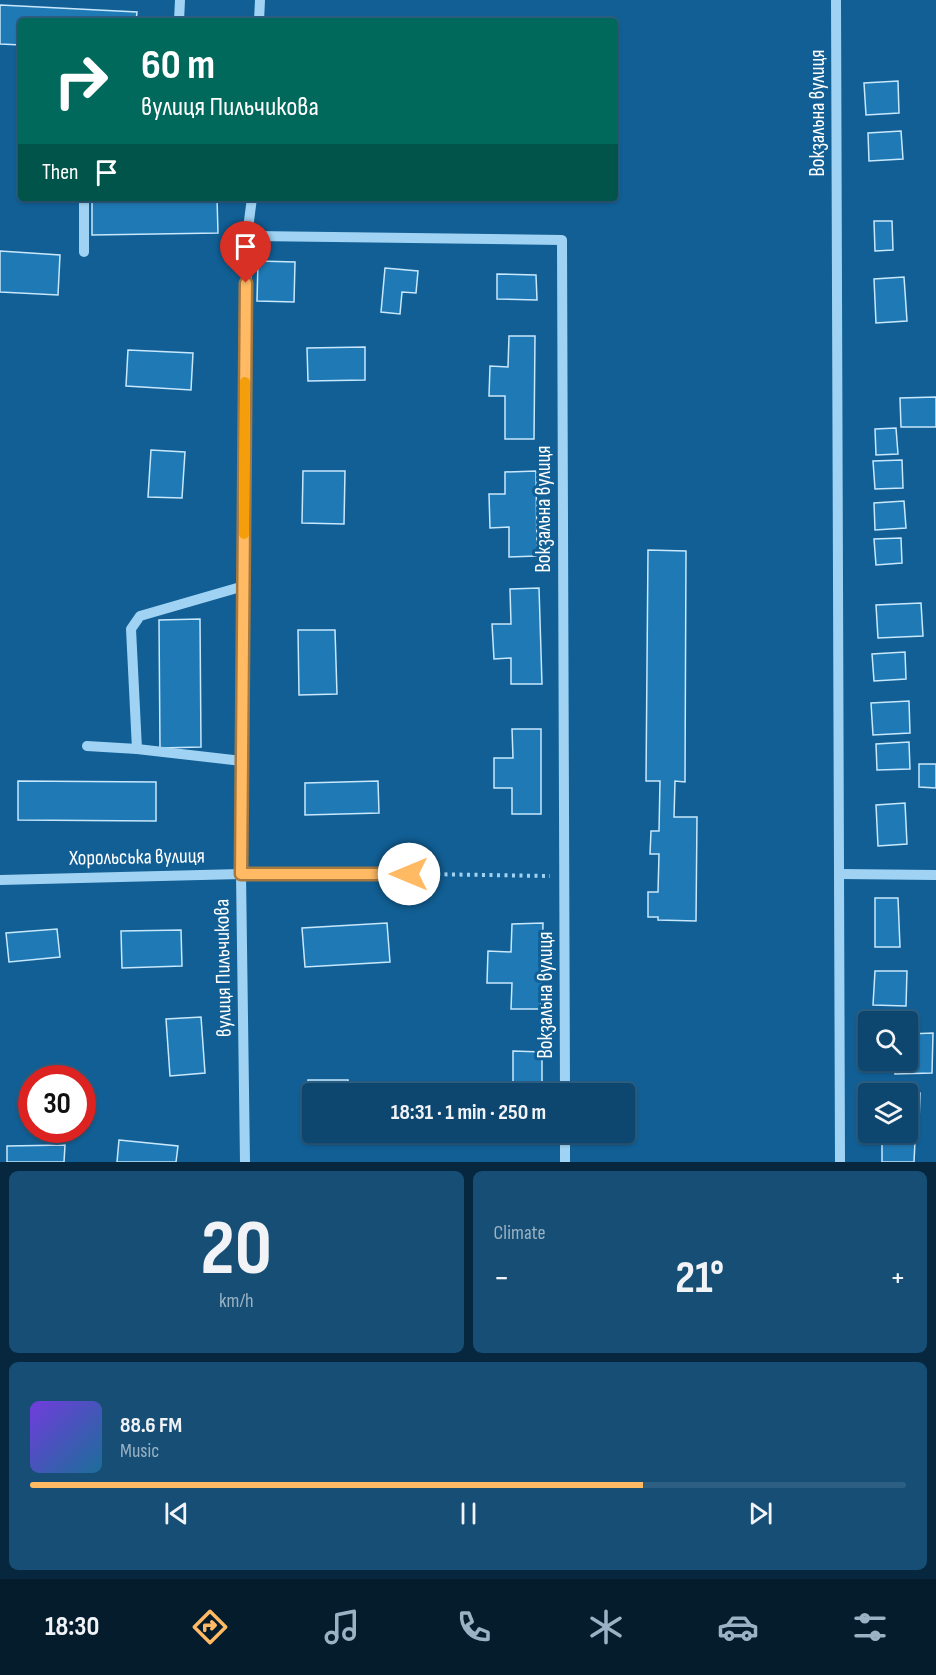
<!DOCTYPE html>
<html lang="en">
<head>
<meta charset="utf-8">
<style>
	:root { --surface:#0d4770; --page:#164e75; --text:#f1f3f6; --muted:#9ab2c3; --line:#2d5f83; --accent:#ffba63 }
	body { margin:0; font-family:"Sofia Sans Condensed",sans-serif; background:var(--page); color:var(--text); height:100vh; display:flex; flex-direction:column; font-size:22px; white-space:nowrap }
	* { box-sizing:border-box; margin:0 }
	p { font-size:20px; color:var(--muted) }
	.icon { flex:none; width:33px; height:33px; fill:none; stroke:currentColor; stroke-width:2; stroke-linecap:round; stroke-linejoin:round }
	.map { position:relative; height:1162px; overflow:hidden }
	.sheet { display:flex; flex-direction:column; gap:9px; padding:9px; background:#07273e; flex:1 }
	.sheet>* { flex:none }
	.banner { position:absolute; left:18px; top:18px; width:600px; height:183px; border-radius:6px; box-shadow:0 2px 4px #0004,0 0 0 2px var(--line); background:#00695c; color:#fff; overflow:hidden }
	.controls { position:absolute; left:858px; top:1011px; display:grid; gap:12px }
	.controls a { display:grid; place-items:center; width:60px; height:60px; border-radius:6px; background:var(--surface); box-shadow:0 2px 4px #0004,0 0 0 2px var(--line); font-size:30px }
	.speed { position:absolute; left:18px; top:1065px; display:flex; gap:12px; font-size:30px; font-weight:700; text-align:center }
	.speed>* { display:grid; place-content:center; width:78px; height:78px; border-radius:50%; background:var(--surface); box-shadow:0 2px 4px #0004,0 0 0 2px var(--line); line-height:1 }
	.speed .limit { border:9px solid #d22; background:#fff; color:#111 }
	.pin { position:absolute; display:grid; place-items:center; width:51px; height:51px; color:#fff; margin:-62px -26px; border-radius:50% 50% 50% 0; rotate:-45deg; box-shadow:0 0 6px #0007 }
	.pin .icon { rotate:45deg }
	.me { position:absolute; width:66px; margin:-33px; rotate:270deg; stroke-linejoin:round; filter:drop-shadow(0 0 4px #0008) }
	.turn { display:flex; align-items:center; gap:21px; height:126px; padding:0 24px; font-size:27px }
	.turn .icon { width:78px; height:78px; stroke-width:2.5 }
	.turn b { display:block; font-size:42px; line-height:51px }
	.then { display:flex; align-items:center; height:57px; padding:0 24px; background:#0003; gap:12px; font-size:22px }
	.big { font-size:45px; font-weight:700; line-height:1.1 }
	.sheet .tile { flex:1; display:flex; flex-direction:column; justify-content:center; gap:9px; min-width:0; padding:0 21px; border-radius:9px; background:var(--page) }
	.sheet .dial { align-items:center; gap:0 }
	.dial b { font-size:78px; line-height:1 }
	.song { display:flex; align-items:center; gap:18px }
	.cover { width:72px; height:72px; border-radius:9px; background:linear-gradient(135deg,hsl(260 70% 55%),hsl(200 70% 35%)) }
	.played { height:6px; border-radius:3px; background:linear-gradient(90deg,var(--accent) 70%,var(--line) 70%) }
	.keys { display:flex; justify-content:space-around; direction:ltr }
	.heat { display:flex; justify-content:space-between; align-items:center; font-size:33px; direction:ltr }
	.sheet .tiles { flex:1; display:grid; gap:9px; grid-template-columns:1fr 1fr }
	.tile:last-child { grid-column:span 2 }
	.trip { position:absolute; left:302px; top:1083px; width:333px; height:60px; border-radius:6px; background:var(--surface); box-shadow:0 2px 4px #0004,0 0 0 2px var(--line); font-weight:700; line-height:60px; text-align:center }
	.menu { display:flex; height:96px; justify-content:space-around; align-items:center; background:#051c2d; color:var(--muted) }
	.menu .icon { width:42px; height:42px }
	.menu .active { color:var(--accent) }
	.menu b { font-size:27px; color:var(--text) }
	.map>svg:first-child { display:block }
	.building { fill:#1f79b4; stroke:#c8e8fd; stroke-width:1.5 }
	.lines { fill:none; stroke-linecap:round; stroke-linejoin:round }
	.path { stroke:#a0d3f3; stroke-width:4; stroke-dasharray:3 4.5; stroke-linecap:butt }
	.minor { stroke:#a0d3f3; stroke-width:10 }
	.route-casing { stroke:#a67940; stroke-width:15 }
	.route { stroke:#ffba63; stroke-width:10 }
	.slow { stroke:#f59e0b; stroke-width:10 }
	.labels { text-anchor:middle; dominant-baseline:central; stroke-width:6; stroke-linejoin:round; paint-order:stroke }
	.street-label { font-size:21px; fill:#fff; stroke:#115f95 }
</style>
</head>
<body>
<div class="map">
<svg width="936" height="1162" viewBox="0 0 936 1162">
	<rect width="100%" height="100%" fill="#115f95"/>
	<g class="building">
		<polygon points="0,5 137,12 136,21 21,21 21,45 0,44"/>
		<polygon points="898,81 899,113 866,115 864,83"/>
		<polygon points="901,131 903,159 869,161 868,133"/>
		<polygon points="92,198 217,198 218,233 92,235"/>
		<polygon points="874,221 892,221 893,250 875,251"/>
		<polygon points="0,251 60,255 58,295 0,292"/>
		<polygon points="258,261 295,262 294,302 257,301"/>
		<polygon points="385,268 418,271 416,293 402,292 400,314 381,312"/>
		<polygon points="497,274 536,275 537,300 497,299"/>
		<polygon points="904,277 907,321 876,323 874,279"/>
		<polygon points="509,336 535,336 534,439 505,439 505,396 489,396 490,366 508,367"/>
		<polygon points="365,347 365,380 308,381 307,348"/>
		<polygon points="128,350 193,353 191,390 126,386"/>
		<polygon points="936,397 936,427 901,427 900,398"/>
		<polygon points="896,428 898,454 876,455 875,429"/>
		<polygon points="151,450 185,452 182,498 148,497"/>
		<polygon points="902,460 903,488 875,489 873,461"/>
		<polygon points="303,471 345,471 344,524 302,523"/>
		<polygon points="536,471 537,556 509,557 509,527 490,528 489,494 505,494 505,472"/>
		<polygon points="904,501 906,528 875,530 874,503"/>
		<polygon points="901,538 902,563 876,565 874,539"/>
		<polygon points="648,550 686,551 685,782 675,781 674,817 697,817 696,921 658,920 658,917 648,917 648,892 658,892 659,854 650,854 651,831 659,831 660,781 646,781"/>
		<polygon points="539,588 542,684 511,684 511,658 494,659 492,624 511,624 510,589"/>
		<polygon points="921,603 923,636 878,638 876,605"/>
		<polygon points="200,619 201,747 160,748 159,620"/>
		<polygon points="298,630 335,630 337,694 299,695"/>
		<polygon points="905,652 906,679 874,681 872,654"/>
		<polygon points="909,701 910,733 873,735 871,703"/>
		<polygon points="512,729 541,729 541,814 512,814 512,788 494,788 494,758 513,758"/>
		<polygon points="909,742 910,769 877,770 876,744"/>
		<polygon points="919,764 936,764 936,788 919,787"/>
		<polygon points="18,781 156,782 156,821 18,820"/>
		<polygon points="378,781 379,813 305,815 305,783"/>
		<polygon points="905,803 907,844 878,846 876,805"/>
		<polygon points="875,898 898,898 900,947 875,947"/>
		<polygon points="387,923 390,962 305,967 302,928"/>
		<polygon points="543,923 541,1009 511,1009 512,983 487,983 488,951 511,952 512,924"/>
		<polygon points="57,929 60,957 9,962 6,933"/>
		<polygon points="181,930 182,966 122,968 121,931"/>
		<polygon points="875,971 907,971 906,1006 873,1005"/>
		<polygon points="201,1017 205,1073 170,1076 166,1019"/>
		<polygon points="933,1033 932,1073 895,1074 896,1060 908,1060 908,1034"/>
		<polygon points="513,1051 542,1052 542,1094 496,1094 496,1084 513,1084"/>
		<polygon points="308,1080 348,1080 348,1094 312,1094 312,1132 348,1132 347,1138 307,1138"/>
		<polygon points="920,1093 919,1122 908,1123 908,1094"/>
		<rect x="516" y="1132" width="26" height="8"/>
		<polygon points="119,1140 178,1146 176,1162 117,1162"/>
		<polygon points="915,1141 914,1162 882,1162 882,1142"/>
		<polygon points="65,1145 64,1162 7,1162 7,1146"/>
	</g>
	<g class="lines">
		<polyline class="path" points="422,874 550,876"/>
		<g class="minor">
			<polyline points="836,0 840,1162"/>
			<polyline points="179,21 180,0"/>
			<polyline points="259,21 260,0"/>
			<polyline points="247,236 562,240 565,1094"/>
			<polyline points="84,252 84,198"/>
			<polyline points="87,746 137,749"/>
			<polyline points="242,761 137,749 131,629 140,616 244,586"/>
			<polyline points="840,874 936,875"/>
			<polyline points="0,880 241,874 409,874"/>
			<polyline points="565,1132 565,1162"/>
			<polyline points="245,1162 241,874 247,236 252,198"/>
		</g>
	</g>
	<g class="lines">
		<g class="route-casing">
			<polyline id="route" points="246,283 241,874 409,874"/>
		</g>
		<use href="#route" class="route"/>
		<polyline class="slow" points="244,534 245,382"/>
	</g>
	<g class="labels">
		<g class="street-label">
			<text transform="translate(817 113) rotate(-90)">Вокзальна вулиця</text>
			<text transform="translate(543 509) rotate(-90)">Вокзальна вулиця</text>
			<text transform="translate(137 857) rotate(-1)">Хорольська вулиця</text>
			<text transform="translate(223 968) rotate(-91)">вулиця Пильчикова</text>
			<text transform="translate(545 995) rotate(-90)">Вокзальна вулиця</text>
		</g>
	</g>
</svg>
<div class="controls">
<a><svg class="icon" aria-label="search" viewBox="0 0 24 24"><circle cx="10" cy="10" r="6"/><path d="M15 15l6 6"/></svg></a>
<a><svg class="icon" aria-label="layers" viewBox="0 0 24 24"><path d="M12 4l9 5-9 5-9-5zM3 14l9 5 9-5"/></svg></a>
</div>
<div class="speed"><div class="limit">30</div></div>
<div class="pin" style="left:246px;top:283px;background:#d93025"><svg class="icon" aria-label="arrive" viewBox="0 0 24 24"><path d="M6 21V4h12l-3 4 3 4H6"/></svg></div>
<svg class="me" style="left:409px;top:874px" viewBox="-20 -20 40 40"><circle r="19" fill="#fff"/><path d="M0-13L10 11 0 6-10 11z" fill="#ffba63"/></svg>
<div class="trip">18:31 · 1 min · 250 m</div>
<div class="banner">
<div class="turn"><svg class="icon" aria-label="right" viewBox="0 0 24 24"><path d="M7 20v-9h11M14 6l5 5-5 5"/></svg><div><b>60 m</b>вулиця Пильчикова</div></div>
<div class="then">Then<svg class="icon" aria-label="arrive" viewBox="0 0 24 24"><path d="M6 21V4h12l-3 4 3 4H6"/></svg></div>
</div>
</div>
<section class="sheet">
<div class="tiles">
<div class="tile dial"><b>20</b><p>km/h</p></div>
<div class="tile"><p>Climate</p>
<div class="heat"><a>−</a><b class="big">21°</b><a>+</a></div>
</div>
<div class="tile">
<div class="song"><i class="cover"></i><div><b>88.6 FM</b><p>Music</p></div></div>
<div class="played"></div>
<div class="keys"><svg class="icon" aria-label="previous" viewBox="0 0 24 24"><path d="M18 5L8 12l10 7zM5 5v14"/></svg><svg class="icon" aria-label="pause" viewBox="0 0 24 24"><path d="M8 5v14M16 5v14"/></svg><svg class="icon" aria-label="next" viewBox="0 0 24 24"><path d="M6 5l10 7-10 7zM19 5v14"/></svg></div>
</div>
</div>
</section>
<nav class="menu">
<b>18:30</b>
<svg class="icon active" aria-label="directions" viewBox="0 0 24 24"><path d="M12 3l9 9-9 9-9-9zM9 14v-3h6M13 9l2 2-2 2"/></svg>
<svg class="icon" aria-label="music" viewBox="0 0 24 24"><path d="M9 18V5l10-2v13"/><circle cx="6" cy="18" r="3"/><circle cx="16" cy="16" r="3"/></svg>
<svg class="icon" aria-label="phone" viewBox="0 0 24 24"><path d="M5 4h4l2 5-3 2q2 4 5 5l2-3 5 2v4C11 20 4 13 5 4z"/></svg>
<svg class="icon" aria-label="climate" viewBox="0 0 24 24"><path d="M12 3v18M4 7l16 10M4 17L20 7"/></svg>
<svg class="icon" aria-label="car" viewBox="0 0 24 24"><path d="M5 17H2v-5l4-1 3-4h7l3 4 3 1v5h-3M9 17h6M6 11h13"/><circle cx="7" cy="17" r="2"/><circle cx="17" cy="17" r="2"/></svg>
<svg class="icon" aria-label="filters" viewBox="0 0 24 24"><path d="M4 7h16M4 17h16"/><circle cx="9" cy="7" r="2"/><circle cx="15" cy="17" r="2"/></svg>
</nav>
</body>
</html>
